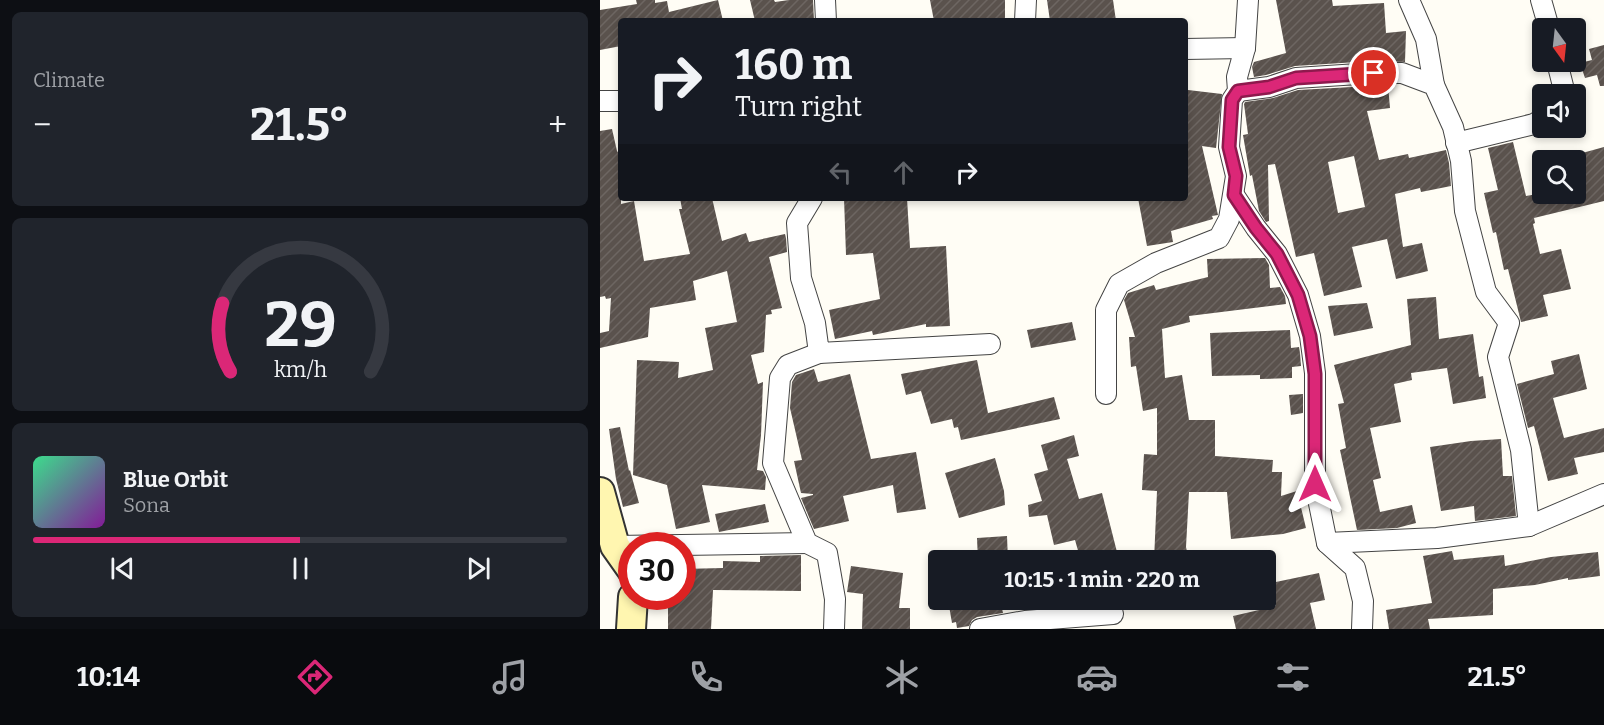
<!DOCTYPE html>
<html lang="en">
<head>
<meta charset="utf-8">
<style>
	:root { --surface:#171b24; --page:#20242c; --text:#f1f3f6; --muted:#9ea1a6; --line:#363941; --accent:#db2777 }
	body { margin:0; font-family:Bitter,serif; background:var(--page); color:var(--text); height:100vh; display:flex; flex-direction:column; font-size:22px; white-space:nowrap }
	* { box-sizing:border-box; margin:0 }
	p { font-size:20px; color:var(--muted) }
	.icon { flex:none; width:33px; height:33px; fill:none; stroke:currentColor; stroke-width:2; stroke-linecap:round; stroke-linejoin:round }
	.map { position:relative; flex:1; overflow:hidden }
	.details { display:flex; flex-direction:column; gap:12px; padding:12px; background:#0d0f14; width:600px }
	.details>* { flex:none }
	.banner { position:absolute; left:18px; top:18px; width:570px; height:183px; border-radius:6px; box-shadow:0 3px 9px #0003; background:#171b24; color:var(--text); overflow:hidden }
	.needle { width:39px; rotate:165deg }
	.tools { position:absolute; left:932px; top:18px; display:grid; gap:12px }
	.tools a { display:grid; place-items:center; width:54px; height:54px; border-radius:6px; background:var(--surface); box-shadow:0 3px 9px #0003; font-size:30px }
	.speed { position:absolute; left:18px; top:532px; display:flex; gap:12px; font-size:30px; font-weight:700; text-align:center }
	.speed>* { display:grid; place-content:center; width:78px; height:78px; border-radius:50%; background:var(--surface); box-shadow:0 3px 9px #0003; line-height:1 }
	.speed .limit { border:9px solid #d22; background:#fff; color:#111 }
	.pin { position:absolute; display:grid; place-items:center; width:51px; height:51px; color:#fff; margin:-26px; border:3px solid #fff; border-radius:50%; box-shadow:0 2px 6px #0007 }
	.me { position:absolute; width:66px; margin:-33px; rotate:0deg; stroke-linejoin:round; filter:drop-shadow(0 0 4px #0008) }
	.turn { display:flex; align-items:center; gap:21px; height:126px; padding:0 18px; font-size:27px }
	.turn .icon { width:78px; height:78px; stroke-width:2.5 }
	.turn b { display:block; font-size:42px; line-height:51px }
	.lanes { display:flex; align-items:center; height:57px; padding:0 18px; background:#0003; justify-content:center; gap:30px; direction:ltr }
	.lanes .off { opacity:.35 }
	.big { font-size:45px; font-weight:700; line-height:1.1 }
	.details .card { flex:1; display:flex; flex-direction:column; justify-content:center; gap:9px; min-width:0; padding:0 21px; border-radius:9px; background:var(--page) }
	.details .dial { align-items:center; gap:0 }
	.dial svg { height:156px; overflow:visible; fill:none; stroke:var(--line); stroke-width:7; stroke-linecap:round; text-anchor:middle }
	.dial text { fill:var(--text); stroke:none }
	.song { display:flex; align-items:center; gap:18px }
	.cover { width:72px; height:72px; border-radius:9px; background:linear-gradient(135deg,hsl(150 70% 55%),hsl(290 70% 35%)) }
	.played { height:6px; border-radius:3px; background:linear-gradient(90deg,var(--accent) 50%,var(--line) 50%) }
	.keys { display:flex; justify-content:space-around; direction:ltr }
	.heat { display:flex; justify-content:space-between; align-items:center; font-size:33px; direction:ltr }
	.trip { position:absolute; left:328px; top:550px; width:348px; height:60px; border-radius:6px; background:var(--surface); box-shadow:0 3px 9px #0003; font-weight:700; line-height:60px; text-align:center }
	.menu { display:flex; height:96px; justify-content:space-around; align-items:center; background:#090b0e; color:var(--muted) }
	.menu .icon { width:42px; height:42px }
	.menu .selected { color:var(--accent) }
	.menu b { font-size:27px; color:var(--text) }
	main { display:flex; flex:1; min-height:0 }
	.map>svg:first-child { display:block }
	.building { fill:url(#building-hatch); fill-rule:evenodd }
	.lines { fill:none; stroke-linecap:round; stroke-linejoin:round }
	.street-casing { stroke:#444; stroke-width:22 }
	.secondary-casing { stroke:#333; stroke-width:32 }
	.street { stroke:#fff; stroke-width:20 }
	.secondary { stroke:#fff6b0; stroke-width:28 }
	.route-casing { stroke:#8e194d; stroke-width:15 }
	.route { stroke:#db2777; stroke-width:10 }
</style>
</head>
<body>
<main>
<section class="details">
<div class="card"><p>Climate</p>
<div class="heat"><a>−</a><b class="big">21.5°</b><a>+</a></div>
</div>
<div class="card dial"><svg viewBox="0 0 100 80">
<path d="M14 69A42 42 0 1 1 86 69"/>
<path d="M14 69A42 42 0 0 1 10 34" stroke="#db2777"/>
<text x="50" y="56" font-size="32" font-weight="700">29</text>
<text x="50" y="72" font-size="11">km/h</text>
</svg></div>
<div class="card">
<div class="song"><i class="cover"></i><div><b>Blue Orbit</b><p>Sona</p></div></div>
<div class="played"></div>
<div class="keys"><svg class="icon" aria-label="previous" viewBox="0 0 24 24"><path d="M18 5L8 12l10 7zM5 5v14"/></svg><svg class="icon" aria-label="pause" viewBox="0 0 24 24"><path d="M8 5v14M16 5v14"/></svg><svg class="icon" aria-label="next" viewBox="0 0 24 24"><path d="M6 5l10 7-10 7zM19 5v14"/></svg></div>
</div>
</section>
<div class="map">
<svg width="1004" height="629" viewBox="0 0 1004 629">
	<defs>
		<pattern id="building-hatch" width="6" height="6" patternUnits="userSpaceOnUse" patternTransform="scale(1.5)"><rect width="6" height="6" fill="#5a524d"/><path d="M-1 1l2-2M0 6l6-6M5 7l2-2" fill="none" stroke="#6d6662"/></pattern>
	</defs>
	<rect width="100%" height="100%" fill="#fffdf5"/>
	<g class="building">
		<polygon points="36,0 55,0 55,3 67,1 69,12 118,0 123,21 21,21 21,46 0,50 0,10 37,4"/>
		<polygon points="150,0 174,0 175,2 189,0 213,0 214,21 155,21"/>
		<polygon points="330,0 405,0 405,21 334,21"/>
		<polygon points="447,0 513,0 516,21 450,21"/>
		<polygon points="676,0 732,0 733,6 784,3 786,33 806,31 805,62 773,61 695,66 666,75 654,77 652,67 654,62 686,53"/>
		<polygon points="1004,45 1004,86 1000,86 997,75 985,78 980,63 992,60 989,49"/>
		<path d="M 788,85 L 790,108 L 767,111 L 779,160 L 808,154 L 809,158 L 846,150 L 849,163 L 851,186 L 821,192 L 820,188 L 795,194 L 803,247 L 822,243 L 828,271 L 796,279 L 787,239 L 752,247 L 762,287 L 724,296 L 714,253 L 696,257 L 675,164 L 668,165 L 669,221 L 666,222 L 659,211 L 652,175 L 650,176 L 643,135 L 648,134 L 644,104 L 645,102 L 673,98 L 698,90 ZM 754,156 L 765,207 L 738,213 L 728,162 Z"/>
		<polygon points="588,90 622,94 616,148 602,146 618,215 612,216 613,219 571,231 573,242 547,246 538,198 585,198 585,137 588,112 585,112 585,110"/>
		<polygon points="12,129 17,151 19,154 21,154 21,204 34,201 44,261 90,254 79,209 82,209 80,198 112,198 122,241 146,233 149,242 185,234 186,238 187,252 169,257 182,308 171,310 172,314 166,315 164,352 151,355 158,384 163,382 161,435 157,470 163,471 166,477 165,490 102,485 110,522 76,529 67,485 33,475 37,360 79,362 78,378 113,370 105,328 137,322 127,271 93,281 96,300 50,308 48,337 0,348 0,333 9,331 11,298 6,299 5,296 0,297 0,131"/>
		<polygon points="913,142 926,196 937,194 975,194 975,155 1004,147 1004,201 934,218 935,223 933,224 940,254 961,249 971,289 943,295 948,316 921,322 908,269 904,270 896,232 893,233 884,193 898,190 888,148"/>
		<polygon points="244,198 307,198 310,248 346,246 350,326 326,327 326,324 273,335 272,331 235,339 229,310 280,299 273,253 246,255"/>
		<polygon points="665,258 669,265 670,288 680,287 685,296 686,304 589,316 590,322 562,329 565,378 582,375 589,420 615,420 615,456 673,460 672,472 682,472 681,496 697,491 706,528 683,534 631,539 627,492 589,492 586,547 589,561 554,561 557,491 542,490 544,454 557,455 557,408 543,411 536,366 531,367 529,337 535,337 524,300 528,293 554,285 556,290 608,277 607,259"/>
		<polygon points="836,297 839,339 873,334 879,377 883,376 886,398 853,404 847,368 811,373 812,380 794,384 801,422 770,428 781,478 773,480 780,512 812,505 816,523 797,528 757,530 740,450 746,448 738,404 744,403 734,365 811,345 807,299"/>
		<polygon points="767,303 773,328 734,336 728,306"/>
		<polygon points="472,322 476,340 431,348 427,330"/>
		<polygon points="690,330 691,348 699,347 700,353 701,366 692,367 692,378 660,379 660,375 612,376 610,333"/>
		<polygon points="979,354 987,389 953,398 964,438 1004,428 1004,452 974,458 978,474 948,481 934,426 928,428 917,384 954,374 951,361"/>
		<polygon points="377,360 388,413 454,397 460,419 361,440 358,427 354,428 352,419 331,424 321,391 306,395 301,374"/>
		<polygon points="214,369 218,382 250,374 271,459 316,452 326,509 297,513 293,485 243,496 249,521 214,529 201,498 213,495 213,494 201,493 194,461 202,460 190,408 192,382 196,375"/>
		<polygon points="703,394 703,413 691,415 689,395"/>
		<polygon points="20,427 29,471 30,470 39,503 23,507 16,479 9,429"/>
		<polygon points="474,435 479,456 467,459 479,499 502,493 518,556 500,561 481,561 475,540 454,545 447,515 429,517 428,505 442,501 434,474 448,470 441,445"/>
		<polygon points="901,439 903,476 912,476 916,516 875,521 874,506 841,511 830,447 871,441"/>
		<polygon points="395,458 404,491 405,505 359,518 345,473"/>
		<polygon points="165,504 169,522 119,532 115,514"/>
		<polygon points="407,536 408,561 378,561 377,538"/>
		<polygon points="852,551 854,560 904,555 905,566 951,557 998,552 1000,576 968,580 968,578 935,585 893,589 893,615 828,619 830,629 789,629 786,610 832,603 823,556"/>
		<polygon points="201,555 201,591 113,590 111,629 68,629 68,597 82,597 82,569 123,568 123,561 160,562 160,556"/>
		<polygon points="251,566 303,573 299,608 310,608 310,629 262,629 263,594 247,592"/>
		<polygon points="719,573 725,600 710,603 716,629 636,629 633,616 676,606 671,583"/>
		<polygon points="348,600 380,600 381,608 401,604 403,613 377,617 372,620 369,626 357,628 356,622 352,623"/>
	</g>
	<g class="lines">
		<g class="street-casing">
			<g id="street">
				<polyline points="225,0 226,21"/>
				<polyline points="809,0 826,39 834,85"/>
				<polyline points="941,0 949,28"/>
				<polyline points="425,21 426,0"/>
				<polyline points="585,49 645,48"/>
				<polyline points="957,62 965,94"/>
				<polyline points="638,91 669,87 696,78 774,73 802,73 834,85 853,127 861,161 865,211 886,292 909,323 898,357 921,450 929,526"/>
				<polyline points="0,101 21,101"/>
				<polyline points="856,143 934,124 942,119"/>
				<polyline points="634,195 656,228 677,254 698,295 710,336 715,373 715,484 727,543 755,568 763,601 762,629"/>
				<polyline points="212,198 197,223 201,278 215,323 219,353 390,344"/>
				<polyline points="219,353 188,365 180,378 173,463 207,543 227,553 235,599 234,629"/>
				<polyline points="506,394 506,310 519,284 556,263 619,238 629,219 636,176 629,147 632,100 638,91 637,77 645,48 648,0"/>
				<polyline points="727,543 837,538 929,526 1004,494"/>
				<polyline points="15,546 207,543"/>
				<polyline points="380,629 425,621 513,614"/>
			</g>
		</g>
		<g class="secondary-casing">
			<g id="secondary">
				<polyline points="0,492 15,546 32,570"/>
				<polyline points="31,629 33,597"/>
			</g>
		</g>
		<use href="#street" class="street"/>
		<use href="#secondary" class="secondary"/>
	</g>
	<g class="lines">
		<g class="route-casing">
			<polyline id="route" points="715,484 715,374 710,336 698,295 677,254 656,228 634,195 636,176 629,147 632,100 638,91 669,87 696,78 774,73"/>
		</g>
		<use href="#route" class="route"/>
	</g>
</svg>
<div class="tools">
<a><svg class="needle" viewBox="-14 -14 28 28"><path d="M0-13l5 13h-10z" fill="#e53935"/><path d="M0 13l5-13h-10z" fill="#9ea1a6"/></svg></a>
<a><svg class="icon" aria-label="sound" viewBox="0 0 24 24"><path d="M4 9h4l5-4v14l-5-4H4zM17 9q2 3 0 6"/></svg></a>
<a><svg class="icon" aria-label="search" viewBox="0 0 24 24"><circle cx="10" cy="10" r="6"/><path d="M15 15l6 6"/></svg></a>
</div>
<div class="speed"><div class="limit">30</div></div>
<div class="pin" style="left:774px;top:73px;background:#d93025"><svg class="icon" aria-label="arrive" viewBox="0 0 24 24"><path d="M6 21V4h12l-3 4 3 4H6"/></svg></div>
<svg class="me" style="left:715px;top:484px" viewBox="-20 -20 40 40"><path d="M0-17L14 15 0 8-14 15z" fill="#db2777" stroke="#fff" stroke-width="4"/></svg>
<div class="trip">10:15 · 1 min · 220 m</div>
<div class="banner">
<div class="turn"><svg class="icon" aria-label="right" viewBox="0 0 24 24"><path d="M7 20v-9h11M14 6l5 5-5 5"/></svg><div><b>160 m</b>Turn right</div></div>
<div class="lanes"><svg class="icon off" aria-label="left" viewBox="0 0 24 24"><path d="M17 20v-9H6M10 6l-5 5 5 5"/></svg><svg class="icon off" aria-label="ahead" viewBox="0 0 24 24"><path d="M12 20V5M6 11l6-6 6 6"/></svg><svg class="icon" aria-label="right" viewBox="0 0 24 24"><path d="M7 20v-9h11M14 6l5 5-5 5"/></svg></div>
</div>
</div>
</main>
<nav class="menu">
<b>10:14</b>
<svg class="icon selected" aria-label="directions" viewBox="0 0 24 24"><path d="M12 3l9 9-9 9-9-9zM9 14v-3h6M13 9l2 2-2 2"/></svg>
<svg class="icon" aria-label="music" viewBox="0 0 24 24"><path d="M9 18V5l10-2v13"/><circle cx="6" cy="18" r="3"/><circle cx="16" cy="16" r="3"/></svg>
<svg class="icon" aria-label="phone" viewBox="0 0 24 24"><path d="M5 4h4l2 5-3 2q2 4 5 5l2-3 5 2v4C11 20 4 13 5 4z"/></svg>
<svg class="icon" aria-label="climate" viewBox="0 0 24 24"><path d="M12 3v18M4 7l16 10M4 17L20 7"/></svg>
<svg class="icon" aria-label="car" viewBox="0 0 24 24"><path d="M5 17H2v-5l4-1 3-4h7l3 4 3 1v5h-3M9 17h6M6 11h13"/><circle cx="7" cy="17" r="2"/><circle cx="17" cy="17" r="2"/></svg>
<svg class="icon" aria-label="filters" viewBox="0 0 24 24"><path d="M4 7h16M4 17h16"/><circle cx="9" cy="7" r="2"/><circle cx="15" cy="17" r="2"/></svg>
<b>21.5°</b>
</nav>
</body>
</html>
